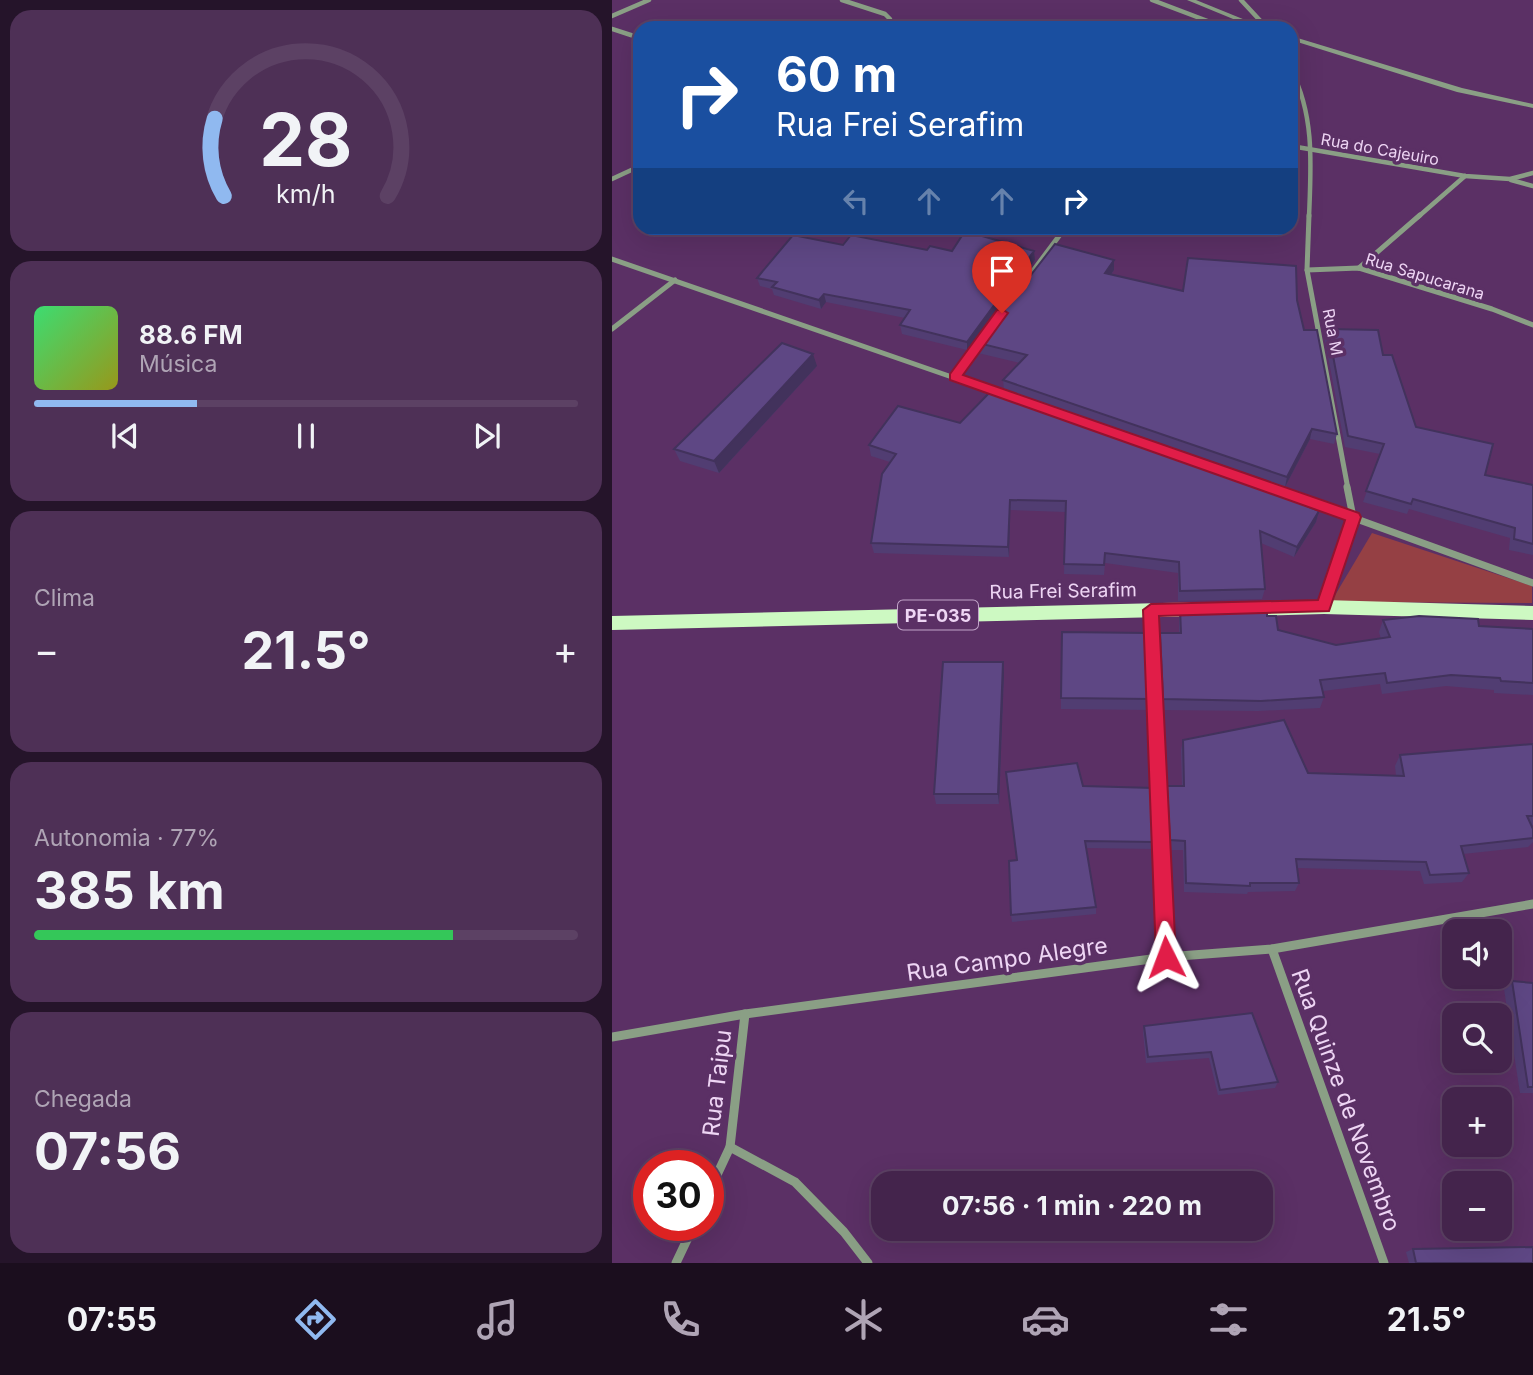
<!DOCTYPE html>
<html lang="pt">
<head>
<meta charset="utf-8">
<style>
	:root { --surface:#44244c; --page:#4e3056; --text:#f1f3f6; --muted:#afa4b5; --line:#5c4164; --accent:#90b9f0 }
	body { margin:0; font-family:Inter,sans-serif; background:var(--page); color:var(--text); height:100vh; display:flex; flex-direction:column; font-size:26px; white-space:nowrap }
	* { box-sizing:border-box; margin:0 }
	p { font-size:23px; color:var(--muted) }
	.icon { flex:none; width:38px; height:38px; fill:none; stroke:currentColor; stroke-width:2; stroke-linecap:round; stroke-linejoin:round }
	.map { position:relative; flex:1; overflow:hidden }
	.sheet { display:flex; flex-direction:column; gap:10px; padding:10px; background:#25142a; width:612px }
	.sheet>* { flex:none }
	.top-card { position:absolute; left:21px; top:21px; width:665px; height:214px; border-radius:21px; box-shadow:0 7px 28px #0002,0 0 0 2px var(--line); background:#1a4fa0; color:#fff; overflow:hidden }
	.controls { position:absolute; left:830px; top:919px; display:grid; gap:14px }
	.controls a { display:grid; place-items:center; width:70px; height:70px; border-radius:14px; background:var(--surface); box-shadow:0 7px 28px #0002,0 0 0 2px var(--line); font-size:35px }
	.speed { position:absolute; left:21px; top:1150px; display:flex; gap:14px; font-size:35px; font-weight:700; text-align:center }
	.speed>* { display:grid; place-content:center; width:91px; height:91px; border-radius:50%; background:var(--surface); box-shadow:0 7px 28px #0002,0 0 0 2px var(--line); line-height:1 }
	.speed .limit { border:10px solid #d22; background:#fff; color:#111 }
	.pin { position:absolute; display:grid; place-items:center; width:60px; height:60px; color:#fff; margin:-72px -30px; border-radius:50% 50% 50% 0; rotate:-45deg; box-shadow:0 0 7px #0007 }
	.pin .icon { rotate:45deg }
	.me { position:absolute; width:77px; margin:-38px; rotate:357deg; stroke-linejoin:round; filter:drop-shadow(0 0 5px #0008) }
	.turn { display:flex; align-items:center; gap:24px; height:147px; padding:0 28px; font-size:32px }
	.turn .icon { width:91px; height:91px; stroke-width:2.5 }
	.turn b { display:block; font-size:49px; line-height:60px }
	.lanes { display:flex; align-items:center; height:66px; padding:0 28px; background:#0003; justify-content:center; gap:35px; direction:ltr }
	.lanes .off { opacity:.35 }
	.big { font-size:52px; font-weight:700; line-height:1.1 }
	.sheet .tile { flex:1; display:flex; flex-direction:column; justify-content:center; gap:10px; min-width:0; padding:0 24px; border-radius:21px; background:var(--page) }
	.sheet .dial { align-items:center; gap:0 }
	.dial svg { height:182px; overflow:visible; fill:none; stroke:var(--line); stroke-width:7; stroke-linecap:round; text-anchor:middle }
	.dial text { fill:var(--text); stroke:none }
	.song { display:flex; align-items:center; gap:21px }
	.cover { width:84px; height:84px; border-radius:10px; background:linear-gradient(135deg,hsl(140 70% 55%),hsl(60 70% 35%)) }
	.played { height:7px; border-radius:4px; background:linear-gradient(90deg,var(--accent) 30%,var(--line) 30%) }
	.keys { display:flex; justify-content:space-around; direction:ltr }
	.heat { display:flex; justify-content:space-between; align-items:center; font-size:38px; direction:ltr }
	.charge { height:10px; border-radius:5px; background:linear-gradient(90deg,#34c759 77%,var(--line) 0) }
	.trip { position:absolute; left:259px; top:1171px; width:402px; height:70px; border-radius:21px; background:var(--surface); box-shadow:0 7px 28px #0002,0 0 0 2px var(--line); font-weight:700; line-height:70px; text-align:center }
	.tab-bar { display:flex; height:112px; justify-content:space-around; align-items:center; background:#1b0e1e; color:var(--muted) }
	.tab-bar .icon { width:49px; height:49px }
	.tab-bar .selected { color:var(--accent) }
	.tab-bar b { font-size:32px; color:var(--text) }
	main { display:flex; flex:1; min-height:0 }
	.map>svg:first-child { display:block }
	.green { fill:#954044 }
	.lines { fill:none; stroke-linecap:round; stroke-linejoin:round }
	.minor-far3 { stroke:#8a9f85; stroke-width:4.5 }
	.minor-far2 { stroke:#8a9f85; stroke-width:5 }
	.minor-far1 { stroke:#8a9f85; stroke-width:7 }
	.minor { stroke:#8a9f85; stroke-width:9 }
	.tertiary { fill:#8a9f85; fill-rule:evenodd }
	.primary { fill:#cdf9c2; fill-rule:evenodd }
	.wall { fill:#513d72 }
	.shaded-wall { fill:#42325c }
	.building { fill:#5e4784; stroke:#42325c; stroke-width:2 }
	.route { fill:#e11d48; stroke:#92132f; stroke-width:2 }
	.labels { text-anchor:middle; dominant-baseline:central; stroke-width:7; stroke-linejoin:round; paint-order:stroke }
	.far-street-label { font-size:16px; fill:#eed5f4; stroke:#5b3065 }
	.shield { fill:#5b3065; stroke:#c2a4c9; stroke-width:2 }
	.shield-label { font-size:18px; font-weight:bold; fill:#eed5f4 }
	.street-label { font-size:19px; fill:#eed5f4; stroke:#5b3065 }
	.near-street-label { font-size:23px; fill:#eed5f4; stroke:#5b3065 }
</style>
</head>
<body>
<main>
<section class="sheet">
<div class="tile dial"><svg viewBox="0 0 100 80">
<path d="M14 69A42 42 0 1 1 86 69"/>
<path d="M14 69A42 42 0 0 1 10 35" stroke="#90b9f0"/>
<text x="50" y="56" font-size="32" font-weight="700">28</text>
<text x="50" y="72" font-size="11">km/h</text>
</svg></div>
<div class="tile">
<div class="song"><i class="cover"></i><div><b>88.6 FM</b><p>Música</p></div></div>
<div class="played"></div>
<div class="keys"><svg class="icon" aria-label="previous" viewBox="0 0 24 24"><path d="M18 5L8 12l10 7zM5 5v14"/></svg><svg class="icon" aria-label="pause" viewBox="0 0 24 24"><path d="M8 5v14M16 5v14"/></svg><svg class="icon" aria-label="next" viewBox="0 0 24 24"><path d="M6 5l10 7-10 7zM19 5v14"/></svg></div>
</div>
<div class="tile"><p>Clima</p>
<div class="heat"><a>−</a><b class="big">21.5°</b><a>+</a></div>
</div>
<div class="tile"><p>Autonomia · 77%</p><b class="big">385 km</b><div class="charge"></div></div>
<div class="tile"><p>Chegada</p><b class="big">07:56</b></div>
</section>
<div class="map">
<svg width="921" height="1263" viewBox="0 0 921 1263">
	<rect width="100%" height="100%" fill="#5b3065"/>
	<polygon class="green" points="760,533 920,586 920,603 719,602"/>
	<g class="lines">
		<g class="minor-far3">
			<polyline points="230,0 273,14 278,19 276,28"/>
			<polyline points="540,0 614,28"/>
			<polyline points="629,0 655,28"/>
			<polyline points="0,16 37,0"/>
			<polyline points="0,29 28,38"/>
			<path d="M 679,70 C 703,115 699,167 697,217"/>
			<polyline points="679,146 853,176 898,179 921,173"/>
			<polyline points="0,179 28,166"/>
			<polyline points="899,180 921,186"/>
			<polyline points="806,217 853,176"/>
		</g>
		<g class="minor-far2">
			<polyline points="697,215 695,270 736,489"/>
			<polyline points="0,259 386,393"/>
			<polyline points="747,268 808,215"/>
			<polyline points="695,270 747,268 880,309 921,325"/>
			<polyline points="403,295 453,228"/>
			<polyline points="0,329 63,280"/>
			<polyline points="342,377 371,338"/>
		</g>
		<g class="minor-far1">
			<polyline points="662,489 921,583"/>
			<polyline points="712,607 741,517 735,487"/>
			<polyline points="539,611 549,832"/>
		</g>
		<g class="minor">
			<polyline points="548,830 554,957"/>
			<polyline points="660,949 772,1263"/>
			<polyline points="0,1037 133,1014 554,957 660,949 921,904"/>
			<polyline points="118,1147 183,1182 232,1232 256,1263"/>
			<polyline points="96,1194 118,1147 133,1014"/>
			<polyline points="64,1263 82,1225"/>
		</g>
		<g class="tertiary">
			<polygon points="575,0 584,0 653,28 643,28"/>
			<polygon points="679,36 850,88 921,104 921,108 845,92 679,40"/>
		</g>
		<g class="primary">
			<polygon points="712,600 921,606 921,620 712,614 634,616 628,614 625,609 628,604 634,602"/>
			<polygon points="592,602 598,604 601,609 598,614 592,616 0,630 0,616"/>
		</g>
	</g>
	<g class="wall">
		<polygon points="231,245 340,251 423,260 355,350 290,334 288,325 293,318 214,302 209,309 162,295 160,289 148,286 145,278"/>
		<polygon points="502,260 502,270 499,275 571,291 685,300 692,330 725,434 722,444 698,439 673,487 392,390 391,380 408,363 366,353 366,343"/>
		<polygon points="716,329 771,355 804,427 873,475 921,485 921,555 897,550 898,538 797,509 795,514 751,502 768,454 733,447 713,340"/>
		<polygon points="205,366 107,473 68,461 62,449"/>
		<polygon points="348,423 669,487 667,495 707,511 704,522 682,557 649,543 653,589 650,599 566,601 566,573 493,563 492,575 452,574 453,512 398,510 397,557 262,553 259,543 278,462 259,456 257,445"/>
		<polygon points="568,608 655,616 666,630 724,645 769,639 767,632 771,620 921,629 921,695 882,693 882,690 834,686 770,694 768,684 711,691 712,697 708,708 646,711 550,710 547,644 548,633 567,633 567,620"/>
		<polygon points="391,662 392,673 387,804 324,804 322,794"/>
		<polygon points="449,698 539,699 537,710 449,709"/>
		<polygon points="571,740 696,773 784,776 783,766 788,755 921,744 921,825 919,825 921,829 921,842 916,847 851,854 857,873 850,882 812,884 808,871 685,868 687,883 683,891 636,892 635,894 572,892 571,850 556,850 553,796 555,786 570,786 569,750"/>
		<polygon points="471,786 543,842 542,849 474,848 484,907 484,914 400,922 399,915"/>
		<polygon points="900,981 921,983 921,1093 908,1093 892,989"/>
		<polygon points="640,1013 666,1082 663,1088 606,1095 597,1058 534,1063 531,1032 532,1026"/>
		<polygon points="801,1249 921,1263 797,1263 794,1252"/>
	</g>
	<g class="shaded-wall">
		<polygon points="422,251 423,260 355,350 355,342"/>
		<polygon points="502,260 502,270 493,283 493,273"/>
		<polygon points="212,294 214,302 209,309 207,300"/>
		<polygon points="201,354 205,366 107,473 102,461"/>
		<polygon points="700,429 698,439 673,487 675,477"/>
		<polygon points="398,500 398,510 397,557 396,547"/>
		<polygon points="707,511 704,522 682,557 685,547"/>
		<polygon points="391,662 392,673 387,804 386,794"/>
	</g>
	<g class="building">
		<polygon points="353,231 422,251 355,342 288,325 298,310 212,294 207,300 160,287 165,282 145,278 181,235 231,245 239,235 315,250 318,246 340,251"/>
		<polygon points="443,244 502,260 493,273 571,291 576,258 684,266 685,300 692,330 705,330 725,434 700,429 675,477 391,380 415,355 366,343"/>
		<polygon points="716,329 766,330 771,355 780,355 804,427 881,444 873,475 921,485 921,544 902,539 903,528 801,499 799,504 754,491 772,444 736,436"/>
		<polygon points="170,343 201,354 102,461 62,449"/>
		<polygon points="383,387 654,481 669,487 665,494 707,511 685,547 648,531 653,589 568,591 567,562 493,553 492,565 452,564 454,501 398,500 396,547 259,543 270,474 284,454 257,445 286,406 348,423"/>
		<polygon points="655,606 655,616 664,616 666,630 724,645 778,637 771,620 807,616 866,619 867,626 921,629 921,683 889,681 888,678 839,675 775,683 773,673 708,680 712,697 649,701 551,699 548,633 569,633 568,608"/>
		<polygon points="450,632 535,633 539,699 449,698"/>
		<polygon points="331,662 391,662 386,794 322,794"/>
		<polygon points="672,720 696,773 792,776 788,755 921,744 921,816 915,816 921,829 921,838 849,846 857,873 818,875 814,862 684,859 687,883 638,883 638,886 574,883 573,841 558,840 555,786 572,786 571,740"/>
		<polygon points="465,763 471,786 542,788 543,842 473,841 484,907 399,915 397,861 405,860 394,772"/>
		<polygon points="900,981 921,983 921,1087 916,1087"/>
		<polygon points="640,1013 666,1082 608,1090 599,1052 536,1057 532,1026"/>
		<polygon points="921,1247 921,1263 804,1263 801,1249"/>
	</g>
	<polygon class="route" points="390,309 396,313 351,375 747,513 749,517 717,611 547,616 564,957 561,964 554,967 547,964 544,957 531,610 539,604 706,600 733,520 338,380 338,374 385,310"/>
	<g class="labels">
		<g class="far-street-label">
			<text transform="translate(768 149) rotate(10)">Rua do Cajeuiro</text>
			<text transform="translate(813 276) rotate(17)">Rua Sapucarana</text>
			<text transform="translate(721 332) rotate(79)">Rua M</text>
		</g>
		<rect class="shield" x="286" y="600.5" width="80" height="29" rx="5"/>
		<g class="shield-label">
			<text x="326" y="615">PE-035</text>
		</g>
		<g class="street-label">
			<text transform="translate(451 591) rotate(-1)">Rua Frei Serafim</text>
		</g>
		<g class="near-street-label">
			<text transform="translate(395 959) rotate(-8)">Rua Campo Alegre</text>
			<text transform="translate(105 1083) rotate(-83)">Rua Taipu</text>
			<text transform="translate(734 1100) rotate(70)">Rua Quinze de Novembro</text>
		</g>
	</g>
</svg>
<div class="controls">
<a><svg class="icon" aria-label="sound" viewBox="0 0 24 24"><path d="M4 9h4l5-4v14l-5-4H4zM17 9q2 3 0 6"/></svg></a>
<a><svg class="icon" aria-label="search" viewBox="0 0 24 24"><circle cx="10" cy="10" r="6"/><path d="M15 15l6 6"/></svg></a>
<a>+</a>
<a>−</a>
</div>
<div class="speed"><div class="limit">30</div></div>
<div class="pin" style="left:390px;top:313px;background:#d93025"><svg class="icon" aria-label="arrive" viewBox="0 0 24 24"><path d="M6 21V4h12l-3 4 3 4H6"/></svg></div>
<svg class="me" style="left:554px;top:957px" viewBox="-20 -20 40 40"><path d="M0-17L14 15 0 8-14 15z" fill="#e11d48" stroke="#fff" stroke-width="4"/></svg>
<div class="trip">07:56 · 1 min · 220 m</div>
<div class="top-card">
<div class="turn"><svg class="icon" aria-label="right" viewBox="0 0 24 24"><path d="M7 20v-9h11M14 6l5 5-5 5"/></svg><div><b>60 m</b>Rua Frei Serafim</div></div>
<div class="lanes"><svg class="icon off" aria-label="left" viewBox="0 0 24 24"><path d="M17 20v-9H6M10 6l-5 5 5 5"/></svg><svg class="icon off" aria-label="ahead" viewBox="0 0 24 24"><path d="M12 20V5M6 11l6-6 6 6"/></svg><svg class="icon off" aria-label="ahead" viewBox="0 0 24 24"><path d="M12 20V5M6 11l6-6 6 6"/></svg><svg class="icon" aria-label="right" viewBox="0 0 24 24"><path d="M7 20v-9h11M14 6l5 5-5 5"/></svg></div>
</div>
</div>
</main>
<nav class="tab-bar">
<b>07:55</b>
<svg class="icon selected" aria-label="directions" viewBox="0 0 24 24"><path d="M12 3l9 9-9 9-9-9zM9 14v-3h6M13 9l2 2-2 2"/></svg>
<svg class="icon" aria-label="music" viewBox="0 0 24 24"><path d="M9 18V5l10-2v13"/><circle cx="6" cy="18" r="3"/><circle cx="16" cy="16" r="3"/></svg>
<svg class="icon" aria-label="phone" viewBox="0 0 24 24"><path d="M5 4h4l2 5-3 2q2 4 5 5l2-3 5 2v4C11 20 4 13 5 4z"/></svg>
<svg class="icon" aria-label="climate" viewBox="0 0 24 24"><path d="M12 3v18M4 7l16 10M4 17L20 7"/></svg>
<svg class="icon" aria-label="car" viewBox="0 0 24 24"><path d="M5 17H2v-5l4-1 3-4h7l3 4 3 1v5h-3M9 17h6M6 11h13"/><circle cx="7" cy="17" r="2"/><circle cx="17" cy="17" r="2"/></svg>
<svg class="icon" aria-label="filters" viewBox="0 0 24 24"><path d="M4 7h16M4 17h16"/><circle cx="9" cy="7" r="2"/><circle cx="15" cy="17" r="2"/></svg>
<b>21.5°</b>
</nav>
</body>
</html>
